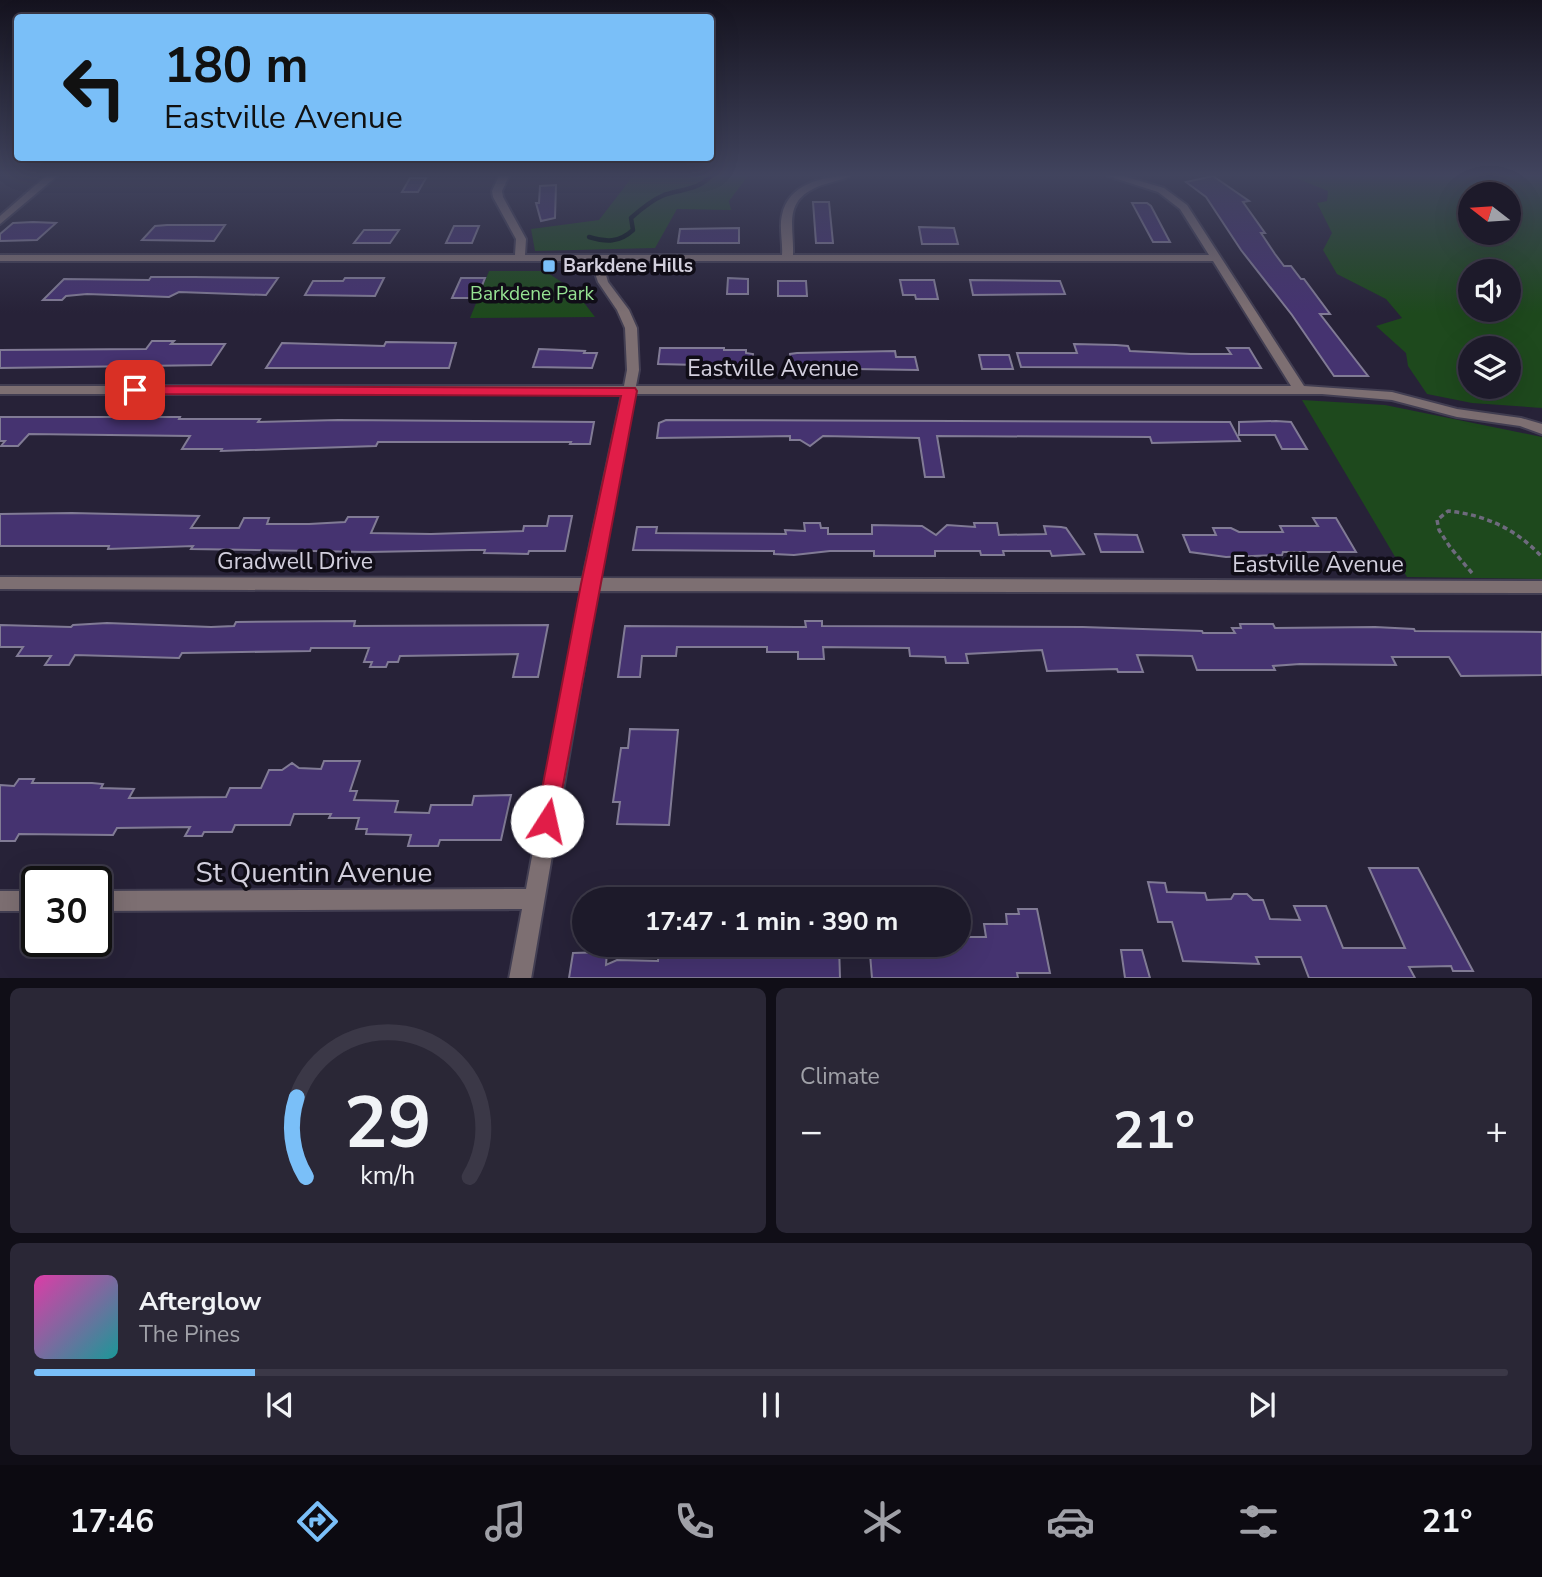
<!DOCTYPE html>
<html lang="en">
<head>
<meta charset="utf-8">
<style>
	:root { --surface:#1d1a2a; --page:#2a2736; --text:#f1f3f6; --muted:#a0a1a8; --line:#3b3847; --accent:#7abff8 }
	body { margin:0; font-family:"Nunito Sans",sans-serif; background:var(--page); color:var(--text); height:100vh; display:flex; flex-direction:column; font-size:26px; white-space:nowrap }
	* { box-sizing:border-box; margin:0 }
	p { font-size:23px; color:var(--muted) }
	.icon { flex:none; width:38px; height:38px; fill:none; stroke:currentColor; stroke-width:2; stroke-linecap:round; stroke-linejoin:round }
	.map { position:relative; height:978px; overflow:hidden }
	.side { display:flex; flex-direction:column; gap:10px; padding:10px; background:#100e17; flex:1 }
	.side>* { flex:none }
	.top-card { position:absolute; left:14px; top:14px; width:700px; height:147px; border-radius:7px; box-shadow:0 7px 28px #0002,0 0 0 2px var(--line); background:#7abff8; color:#111; overflow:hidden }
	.needle { width:46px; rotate:287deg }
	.controls { position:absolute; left:1458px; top:182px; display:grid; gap:14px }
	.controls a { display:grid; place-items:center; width:63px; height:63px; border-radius:50%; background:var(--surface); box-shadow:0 7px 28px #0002,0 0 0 2px var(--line); font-size:35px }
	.speed { position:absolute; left:21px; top:866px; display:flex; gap:14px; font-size:35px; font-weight:700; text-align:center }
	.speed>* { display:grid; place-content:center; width:91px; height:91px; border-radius:50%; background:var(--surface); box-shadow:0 7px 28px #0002,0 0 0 2px var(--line); line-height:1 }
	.speed .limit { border:4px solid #111; border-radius:10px; background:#fff; color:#111 }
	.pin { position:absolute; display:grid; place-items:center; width:60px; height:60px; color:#fff; margin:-30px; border-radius:14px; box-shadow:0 4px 10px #0006 }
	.me { position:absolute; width:77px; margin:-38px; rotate:10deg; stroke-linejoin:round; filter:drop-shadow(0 0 5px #0008) }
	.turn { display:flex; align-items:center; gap:24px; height:147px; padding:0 35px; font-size:32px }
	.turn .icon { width:91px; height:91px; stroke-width:2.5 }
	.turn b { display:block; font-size:49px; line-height:60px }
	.big { font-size:52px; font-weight:700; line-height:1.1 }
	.side .card { flex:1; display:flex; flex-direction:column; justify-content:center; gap:10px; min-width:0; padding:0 24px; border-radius:10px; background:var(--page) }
	.side .dial { align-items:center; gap:0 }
	.dial svg { height:182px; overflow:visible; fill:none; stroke:var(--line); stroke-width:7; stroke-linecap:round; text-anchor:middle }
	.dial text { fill:var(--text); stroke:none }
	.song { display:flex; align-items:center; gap:21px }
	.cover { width:84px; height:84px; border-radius:10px; background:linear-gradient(135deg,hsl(320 70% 55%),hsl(180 70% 35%)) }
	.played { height:7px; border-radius:4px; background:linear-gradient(90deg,var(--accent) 15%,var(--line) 15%) }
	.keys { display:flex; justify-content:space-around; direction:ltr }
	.heat { display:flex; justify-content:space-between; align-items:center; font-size:38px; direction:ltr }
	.side .tiles { flex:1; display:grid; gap:10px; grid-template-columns:1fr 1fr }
	.card:last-child { grid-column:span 2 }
	.trip { position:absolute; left:572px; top:887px; width:399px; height:70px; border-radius:35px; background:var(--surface); box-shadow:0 7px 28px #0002,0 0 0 2px var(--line); font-weight:700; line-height:70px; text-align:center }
	.tabs { display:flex; height:112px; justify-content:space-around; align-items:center; background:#0c0a11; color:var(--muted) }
	.tabs .icon { width:49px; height:49px }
	.tabs .selected { color:var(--accent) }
	.tabs b { font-size:32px; color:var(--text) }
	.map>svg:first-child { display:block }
	.green { fill:#1e491d; fill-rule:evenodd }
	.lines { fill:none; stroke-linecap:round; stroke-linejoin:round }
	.stream { stroke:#041212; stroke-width:4.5 }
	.building { fill:#453370; stroke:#817b95; stroke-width:2 }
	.minor-casing { stroke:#423e52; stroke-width:4 }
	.path { stroke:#6e6a7d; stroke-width:3.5; stroke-dasharray:5 3.5; stroke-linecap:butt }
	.minor { fill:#7d6f72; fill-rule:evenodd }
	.route { fill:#e11d48; stroke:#92132f; stroke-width:2 }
	.poi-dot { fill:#7abff8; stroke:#100d17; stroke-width:2.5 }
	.labels { text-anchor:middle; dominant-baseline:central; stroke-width:7; stroke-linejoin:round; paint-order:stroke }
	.far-poi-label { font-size:19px; font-weight:bold; fill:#d2cfdd; stroke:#100d17; text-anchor:start }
	.far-park-label { font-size:19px; fill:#96e293; stroke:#100d17 }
	.street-label { font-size:23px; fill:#d2cfdd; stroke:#100d17 }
	.near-street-label { font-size:28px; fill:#d2cfdd; stroke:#100d17 }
</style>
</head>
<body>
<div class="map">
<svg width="1542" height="979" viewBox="0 0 1542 979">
	<rect width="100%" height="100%" fill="#272238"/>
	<g class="green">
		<polygon points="633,176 748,176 729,201 731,210 677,209 655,248 535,251 531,229 599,220"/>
		<path d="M 1291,176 L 1542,176 L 1542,408 L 1472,403 L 1427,394 L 1408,366 L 1406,353 L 1376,326 L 1402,318 L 1386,299 L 1337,274 L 1323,250 L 1332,233 L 1317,203 L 1327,201 L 1328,191 ZM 1470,194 L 1508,194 L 1508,233 L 1470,233 ZM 1508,271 L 1508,310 L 1470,310 L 1470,271 ZM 1508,348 L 1508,387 L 1470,387 L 1470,348 Z"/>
		<polygon points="489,271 545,271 575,291 595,317 470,318"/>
		<polygon points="1302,400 1385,405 1542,437 1542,579 1407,577"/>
	</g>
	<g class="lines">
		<path class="stream" d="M 589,237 C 606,242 619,243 633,230 L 631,218 C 641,209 652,200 664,195 C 682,189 698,190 711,176"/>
	</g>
	<g class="building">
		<polygon points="1213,176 1249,201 1243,202 1265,233 1261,233 1275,254 1284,266 1291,266 1301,279 1304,279 1330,314 1320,314 1368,376 1334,376 1292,315 1241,250 1206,197 1186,182"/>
		<polygon points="410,178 426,178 418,192 402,192"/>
		<polygon points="556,185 555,218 541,221 536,203 539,203 540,186"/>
		<polygon points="813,202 829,202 833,243 816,243"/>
		<polygon points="1132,203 1147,203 1151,206 1170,242 1153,242"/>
		<polygon points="13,223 33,222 56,223 37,240 0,241 0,234"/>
		<polygon points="167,225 225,225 214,241 142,240 155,226"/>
		<polygon points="454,226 479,226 472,243 446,243"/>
		<polygon points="919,227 954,228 958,244 922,244"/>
		<polygon points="739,228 739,243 678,243 680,229"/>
		<polygon points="364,230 399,230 390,243 354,243"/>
		<polygon points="151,277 194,277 278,278 266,295 179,292 169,297 87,294 66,296 62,300 43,300 64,279 149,280"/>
		<polygon points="345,278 384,278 375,296 305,295 313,281 343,281"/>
		<polygon points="461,278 485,278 477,298 452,298"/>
		<polygon points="728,278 748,279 748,294 727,294"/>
		<polygon points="900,280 934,280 938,299 916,299 915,295 903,295"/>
		<polygon points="970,280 1060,281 1065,294 973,295"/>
		<polygon points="778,281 806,281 807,296 778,296"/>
		<polygon points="152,341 174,341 171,344 225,344 211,365 0,368 0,350 146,349"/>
		<polygon points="386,342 456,343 449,368 266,368 282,343 384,346"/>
		<polygon points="1074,344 1116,345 1128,346 1130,351 1191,354 1231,354 1227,348 1249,348 1261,368 1021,367 1017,353 1077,353"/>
		<polygon points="660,348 724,348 724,350 746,350 746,353 753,354 752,368 698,369 698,365 658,364"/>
		<polygon points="539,349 585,351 584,353 597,353 592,368 533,367"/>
		<polygon points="895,351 896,357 915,357 918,370 789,368 790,354 797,353"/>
		<polygon points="979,355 1009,355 1013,369 982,369"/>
		<polygon points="0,417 180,417 179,419 260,419 258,422 338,420 594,422 590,444 570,444 571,442 378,442 376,446 221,451 222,449 182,449 190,436 29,434 18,446 1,446 5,441 0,441"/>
		<polygon points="666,420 1230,422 1240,441 1152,443 1150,437 937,436 944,477 925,477 919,438 823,436 810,446 800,440 790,440 790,436 657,438 659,423"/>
		<polygon points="1276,421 1291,422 1307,449 1282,449 1275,435 1239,435 1239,422"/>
		<polygon points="72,513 199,516 191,528 239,528 244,518 269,518 267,524 309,524 345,522 348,517 378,517 371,533 431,534 523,531 524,526 547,526 549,516 572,516 565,551 529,551 528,554 484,553 485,550 472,550 369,552 191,549 193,546 108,549 109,546 0,546 0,514"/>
		<polygon points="1313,518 1336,518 1356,552 1283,552 1282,555 1226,557 1190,552 1183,535 1216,535 1213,528 1231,528 1239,532 1283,532 1280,526 1318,526"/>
		<polygon points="804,523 820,523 821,528 828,528 828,534 872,534 872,525 922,526 936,535 947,525 975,527 974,523 997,523 999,535 1046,534 1044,526 1061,527 1066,528 1084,554 1052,556 1050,551 1003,551 1004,555 981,555 980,551 935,551 935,556 874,556 874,551 830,551 794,555 774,554 774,551 633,550 637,527 657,527 656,533 786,534 785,530 805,531"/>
		<polygon points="1095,534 1137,535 1143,552 1101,552"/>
		<polygon points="355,621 354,626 548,625 538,677 513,677 518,654 400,656 398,662 388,662 386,667 370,667 372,662 364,662 369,648 311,648 310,651 182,653 179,658 75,655 69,665 45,665 51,656 17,656 23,647 0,647 0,625 71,627 73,625 107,623 211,627 234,626 236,622"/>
		<polygon points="805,621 822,621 822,626 1083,627 1202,631 1203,633 1235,633 1232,628 1241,628 1240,624 1273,624 1275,628 1375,627 1414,629 1415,631 1542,632 1542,675 1461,676 1449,657 1392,657 1396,665 1300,664 1273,666 1275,670 1197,670 1192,656 1137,655 1143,672 1118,672 1117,669 1047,671 1042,650 966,654 968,663 946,663 945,657 910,656 909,648 823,647 824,659 798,659 798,652 767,652 767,647 677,647 676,656 642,656 640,677 618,677 625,626 797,627 806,627"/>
		<polygon points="630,729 678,730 669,825 617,824 620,802 613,802 621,748 628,748"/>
		<polygon points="324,761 360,761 350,791 357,791 354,800 398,801 395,812 429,813 431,805 472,805 474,796 511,795 501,840 440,840 438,846 408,846 411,835 366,834 367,829 356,829 359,818 329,818 331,814 294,814 290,825 235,825 232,832 204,832 202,836 185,836 190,827 117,828 113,835 19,834 15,841 0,841 0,785 14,786 19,779 34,779 32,783 92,783 103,784 101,788 134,789 129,798 226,797 230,788 261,788 269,770 282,770 292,763 299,768 321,769"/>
		<polygon points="1369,868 1418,868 1473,971 1453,971 1451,966 1409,967 1415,978 1309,978 1301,957 1256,957 1259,964 1183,961 1172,922 1158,922 1148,882 1165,883 1167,892 1205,893 1207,900 1231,899 1234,894 1247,894 1253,900 1263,900 1270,919 1300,920 1294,906 1326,906 1343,948 1405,948"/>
		<polygon points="1018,909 1037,909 1050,973 1017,973 1018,978 872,978 870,954 882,954 881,945 959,945 959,937 986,937 984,924 1007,924 1006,914 1019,914"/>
		<polygon points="659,945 839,945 840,978 569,978 573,953 607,952 606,965 617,960 658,961"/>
		<polygon points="1121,950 1142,950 1150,978 1125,978"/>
	</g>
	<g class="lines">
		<g class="minor-casing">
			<g id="minor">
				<polygon points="46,176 57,176 0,224 0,216"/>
				<path d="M 499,176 L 509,176 L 502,191 L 503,197 L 526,239 L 525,255 L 782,255 C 783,242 779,228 782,215 C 788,184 823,176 850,176 C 840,181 828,182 817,187 C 783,202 794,225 793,255 L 1209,255 L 1180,209 L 1158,192 L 1108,176 L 1123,176 L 1164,188 L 1187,205 L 1304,386 L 1392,392 L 1457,409 L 1521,418 L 1542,424 L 1542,434 L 1520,426 L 1457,417 L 1392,400 L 1322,394 L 634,394 L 599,578 L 1542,581 L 1542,593 L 597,591 L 531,979 L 509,979 L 522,909 L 96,911 L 96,891 L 526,889 L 581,591 L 0,589 L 0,577 L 583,578 L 622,394 L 0,394 L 0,386 L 624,386 L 627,370 L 625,328 L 617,310 L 598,282 L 591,261 L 0,261 L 0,255 L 515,255 L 516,239 L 493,197 L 492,191 ZM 602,261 L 1213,261 L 1291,386 L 636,386 L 639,370 L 637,328 L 629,310 L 608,282 Z"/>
				<rect x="0" y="891" width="37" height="20"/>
			</g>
		</g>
		<path class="path" d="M 1472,573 L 1450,547 L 1439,530 L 1437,520 L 1448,511 C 1486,515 1516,529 1542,557"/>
		<use href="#minor" class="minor"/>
	</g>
	<linearGradient id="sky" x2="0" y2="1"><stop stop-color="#15131f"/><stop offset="0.56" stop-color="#41445e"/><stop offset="1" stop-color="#41445e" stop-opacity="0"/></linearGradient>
	<rect width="1542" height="313" fill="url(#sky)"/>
	<polygon class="route" points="135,386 635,388 637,391 555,828 547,831 539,828 536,821 581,584 621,396 130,394 128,390"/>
	<rect class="poi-dot" x="542" y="259" width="14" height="14" rx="3.5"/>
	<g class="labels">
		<g class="far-poi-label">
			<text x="563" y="266">Barkdene Hills</text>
		</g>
		<g class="far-park-label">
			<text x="532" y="294">Barkdene Park</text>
		</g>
		<g class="street-label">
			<text x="773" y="368">Eastville Avenue</text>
			<text x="295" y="561">Gradwell Drive</text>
			<text x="1318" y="564">Eastville Avenue</text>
		</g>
		<g class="near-street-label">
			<text x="314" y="873">St Quentin Avenue</text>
		</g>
	</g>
</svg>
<div class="controls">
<a><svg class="needle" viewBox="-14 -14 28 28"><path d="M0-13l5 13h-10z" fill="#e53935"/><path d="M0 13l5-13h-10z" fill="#a0a1a8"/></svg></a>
<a><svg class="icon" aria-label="sound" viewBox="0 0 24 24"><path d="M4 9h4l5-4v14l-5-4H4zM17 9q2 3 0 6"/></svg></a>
<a><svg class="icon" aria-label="layers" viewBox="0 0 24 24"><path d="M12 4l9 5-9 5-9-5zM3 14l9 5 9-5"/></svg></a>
</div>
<div class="speed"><div class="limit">30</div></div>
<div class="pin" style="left:135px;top:390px;background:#d93025"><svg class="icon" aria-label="arrive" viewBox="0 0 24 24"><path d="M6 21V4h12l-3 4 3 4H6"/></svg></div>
<svg class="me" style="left:547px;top:821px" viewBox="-20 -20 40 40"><circle r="19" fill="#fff"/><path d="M0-13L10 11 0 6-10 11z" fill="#e11d48"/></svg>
<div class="trip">17:47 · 1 min · 390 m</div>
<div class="top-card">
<div class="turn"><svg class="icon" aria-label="left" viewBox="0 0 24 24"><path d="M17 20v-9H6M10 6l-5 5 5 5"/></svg><div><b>180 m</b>Eastville Avenue</div></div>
</div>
</div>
<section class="side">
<div class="tiles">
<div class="card dial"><svg viewBox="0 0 100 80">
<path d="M14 69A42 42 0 1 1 86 69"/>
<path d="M14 69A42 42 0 0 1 10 34" stroke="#7abff8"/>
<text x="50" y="56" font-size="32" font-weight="700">29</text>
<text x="50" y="72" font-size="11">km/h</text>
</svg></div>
<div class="card"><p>Climate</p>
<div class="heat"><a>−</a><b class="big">21°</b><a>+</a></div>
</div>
<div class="card">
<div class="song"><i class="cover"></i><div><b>Afterglow</b><p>The Pines</p></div></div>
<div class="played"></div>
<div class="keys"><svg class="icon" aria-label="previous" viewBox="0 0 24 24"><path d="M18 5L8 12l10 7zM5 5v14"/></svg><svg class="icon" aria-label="pause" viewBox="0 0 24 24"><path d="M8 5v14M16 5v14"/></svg><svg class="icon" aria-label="next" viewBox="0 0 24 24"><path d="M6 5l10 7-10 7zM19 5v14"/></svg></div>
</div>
</div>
</section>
<nav class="tabs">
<b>17:46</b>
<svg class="icon selected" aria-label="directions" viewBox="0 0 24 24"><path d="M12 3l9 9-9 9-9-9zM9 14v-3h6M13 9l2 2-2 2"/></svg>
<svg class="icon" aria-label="music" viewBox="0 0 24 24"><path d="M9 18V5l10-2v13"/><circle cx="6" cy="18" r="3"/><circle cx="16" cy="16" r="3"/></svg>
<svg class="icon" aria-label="phone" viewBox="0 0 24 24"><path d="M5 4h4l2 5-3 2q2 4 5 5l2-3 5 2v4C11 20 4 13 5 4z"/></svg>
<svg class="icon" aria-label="climate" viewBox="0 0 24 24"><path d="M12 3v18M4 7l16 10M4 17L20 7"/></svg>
<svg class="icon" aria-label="car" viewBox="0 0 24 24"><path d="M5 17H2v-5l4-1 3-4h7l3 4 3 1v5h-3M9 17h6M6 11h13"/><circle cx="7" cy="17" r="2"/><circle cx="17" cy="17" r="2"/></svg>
<svg class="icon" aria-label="filters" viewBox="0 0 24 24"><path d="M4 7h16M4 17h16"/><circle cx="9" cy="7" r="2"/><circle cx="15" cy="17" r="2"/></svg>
<b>21°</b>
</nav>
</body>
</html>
